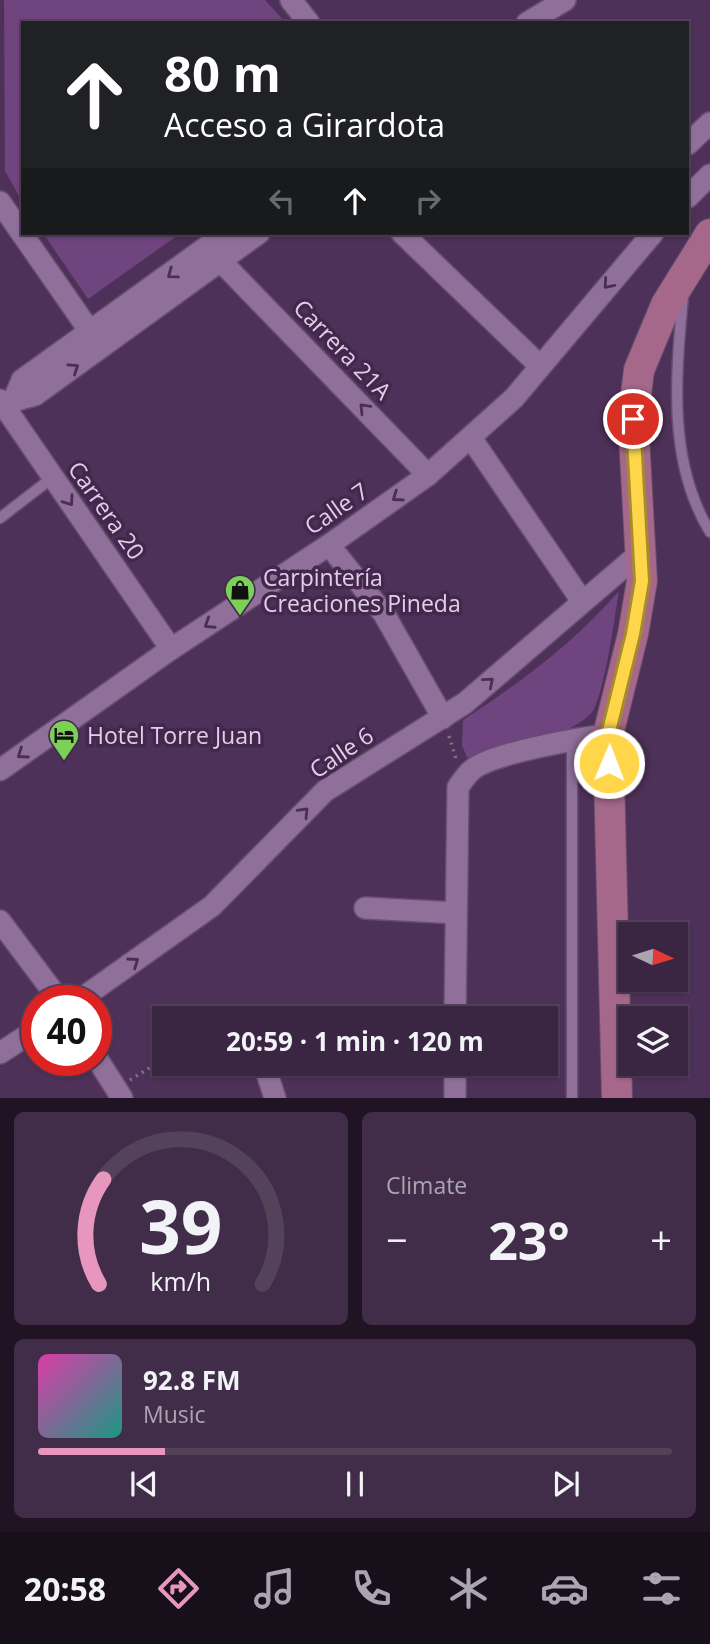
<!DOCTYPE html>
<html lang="en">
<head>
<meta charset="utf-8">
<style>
	:root { --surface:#3a2542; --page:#412d49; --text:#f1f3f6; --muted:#aba5b2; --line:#54425b; --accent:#e797bd }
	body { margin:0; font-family:"Open Sans",sans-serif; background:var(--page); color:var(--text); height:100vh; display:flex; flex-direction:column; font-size:26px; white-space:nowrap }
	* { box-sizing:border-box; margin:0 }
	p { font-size:23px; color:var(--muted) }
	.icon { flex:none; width:38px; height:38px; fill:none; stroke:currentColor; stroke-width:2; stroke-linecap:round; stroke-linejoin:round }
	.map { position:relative; height:1098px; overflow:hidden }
	.details { display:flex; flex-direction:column; gap:14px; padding:14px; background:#201424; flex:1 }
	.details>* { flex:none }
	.hud { position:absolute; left:21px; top:21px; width:668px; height:214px; border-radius:0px; box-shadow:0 2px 5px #0004,0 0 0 2px var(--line); background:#202124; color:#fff; overflow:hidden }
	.needle { width:46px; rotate:94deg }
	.buttons { position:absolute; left:618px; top:922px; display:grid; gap:14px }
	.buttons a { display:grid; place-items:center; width:70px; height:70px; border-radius:0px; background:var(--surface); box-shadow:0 2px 5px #0004,0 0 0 2px var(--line); font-size:35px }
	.speed { position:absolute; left:21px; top:985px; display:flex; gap:14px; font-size:35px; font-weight:700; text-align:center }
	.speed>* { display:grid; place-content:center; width:91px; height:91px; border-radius:50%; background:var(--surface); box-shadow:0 2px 5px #0004,0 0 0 2px var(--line); line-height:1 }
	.speed .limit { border:10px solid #d22; background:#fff; color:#111 }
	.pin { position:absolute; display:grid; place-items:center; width:60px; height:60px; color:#fff; margin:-30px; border:4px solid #fff; border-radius:50%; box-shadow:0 2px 7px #0007 }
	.me { position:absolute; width:77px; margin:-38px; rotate:1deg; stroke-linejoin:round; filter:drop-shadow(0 0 5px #0008) }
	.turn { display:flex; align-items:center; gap:24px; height:147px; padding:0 28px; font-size:32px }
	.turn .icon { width:91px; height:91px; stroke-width:2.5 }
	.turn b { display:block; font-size:49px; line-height:60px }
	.lanes { display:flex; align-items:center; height:66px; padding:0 28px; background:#0003; justify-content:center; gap:35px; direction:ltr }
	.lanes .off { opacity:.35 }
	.big { font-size:52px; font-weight:700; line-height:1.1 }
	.details .widget { flex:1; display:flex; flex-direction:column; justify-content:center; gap:10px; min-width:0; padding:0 24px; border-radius:10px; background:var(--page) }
	.details .dial { align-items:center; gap:0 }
	.dial svg { height:182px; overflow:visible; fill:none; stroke:var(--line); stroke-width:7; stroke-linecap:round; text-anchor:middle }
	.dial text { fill:var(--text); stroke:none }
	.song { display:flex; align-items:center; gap:21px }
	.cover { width:84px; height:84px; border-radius:10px; background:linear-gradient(135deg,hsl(320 70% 55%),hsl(170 70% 35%)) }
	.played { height:7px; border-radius:4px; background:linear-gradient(90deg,var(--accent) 20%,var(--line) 20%) }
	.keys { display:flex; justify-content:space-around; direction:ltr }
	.heat { display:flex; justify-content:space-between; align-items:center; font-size:38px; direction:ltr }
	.details .tiles { flex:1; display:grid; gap:14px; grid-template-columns:1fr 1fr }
	.widget:last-child { grid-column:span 2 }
	.trip { position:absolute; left:152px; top:1006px; width:406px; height:70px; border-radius:0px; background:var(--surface); box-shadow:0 2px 5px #0004,0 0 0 2px var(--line); font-weight:700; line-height:70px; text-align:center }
	.tabs { display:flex; height:112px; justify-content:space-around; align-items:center; background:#170f1a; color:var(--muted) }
	.tabs .icon { width:49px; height:49px }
	.tabs .on { color:var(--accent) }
	.tabs b { font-size:32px; color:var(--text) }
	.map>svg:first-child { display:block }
	.green { fill:#70447e }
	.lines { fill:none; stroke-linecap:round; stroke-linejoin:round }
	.lane-casing { stroke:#674e6f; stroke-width:13 }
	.street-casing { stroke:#674e6f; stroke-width:24 }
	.secondary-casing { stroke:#674e6f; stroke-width:32 }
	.path { stroke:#897091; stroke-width:3.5; stroke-dasharray:2 5; stroke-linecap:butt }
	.lane { stroke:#90709b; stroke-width:10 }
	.street { stroke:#90709b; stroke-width:21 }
	.secondary { stroke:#a5688a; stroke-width:30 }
	.oneway { stroke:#4b2e54 }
	.route-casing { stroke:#a68a30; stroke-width:18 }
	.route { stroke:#ffd54a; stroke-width:12 }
	.labels { text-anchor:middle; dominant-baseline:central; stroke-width:7; stroke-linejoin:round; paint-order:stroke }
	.street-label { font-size:23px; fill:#e1cfe7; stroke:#43274c }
	.poi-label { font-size:23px; fill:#e1cfe7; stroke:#43274c; text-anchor:start }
</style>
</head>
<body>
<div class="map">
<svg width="710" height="1098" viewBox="0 0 710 1098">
	<rect width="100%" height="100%" fill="#4e3158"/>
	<g class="green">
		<polygon points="4,0 265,0 286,23 23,23 23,203 5,171"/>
		<polygon points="43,233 181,233 88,299"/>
		<path d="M 619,591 C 614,621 606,683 594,709 C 584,730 497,760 473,769 L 462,746 L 463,720 C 519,684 575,642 619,591 Z"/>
	</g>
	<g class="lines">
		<g class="lane-casing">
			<g id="lane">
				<path d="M 683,296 C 676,375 667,461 710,532"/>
				<polyline points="0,518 52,478"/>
				<polyline points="572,1098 572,738"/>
			</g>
		</g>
		<g class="street-casing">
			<g id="street">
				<polyline points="291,0 309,23"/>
				<polyline points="527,23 565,0"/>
				<polyline points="688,144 710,123"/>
				<polyline points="688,197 710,175"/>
				<polyline points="0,202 91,333"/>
				<polyline points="402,233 539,365"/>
				<polyline points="207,247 428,475"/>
				<polyline points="14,399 22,380 226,233"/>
				<polyline points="0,400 171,649"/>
				<polyline points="3,404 35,395 259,233"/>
				<polyline points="471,438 582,601"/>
				<polyline points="329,545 384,614 443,718"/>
				<polyline points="0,770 171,649 329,545 428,475 514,398 653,233"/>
				<polyline points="365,908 456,913"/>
				<polyline points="0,921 60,1001"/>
				<polyline points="78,1001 212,906 325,791 465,703 640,553"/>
				<path d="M 455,1018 L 458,787 C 462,782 466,775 472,770 C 492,753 580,738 608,735"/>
				<polyline points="0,1053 37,1029"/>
				<polyline points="96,1057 122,1098"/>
				<polyline points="264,1064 275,1098"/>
				<polyline points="455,1064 455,1098"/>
			</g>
		</g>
		<g class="secondary-casing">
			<polyline id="secondary" points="617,1098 608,735 633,634 642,581 633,419 639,370 666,305 710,234"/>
		</g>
		<g class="path">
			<polyline points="449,736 456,759"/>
			<polyline points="130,1080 164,1059"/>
		</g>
		<use href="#lane" class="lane"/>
		<use href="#street" class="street"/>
		<use href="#secondary" class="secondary"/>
	</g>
	<defs><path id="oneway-chevron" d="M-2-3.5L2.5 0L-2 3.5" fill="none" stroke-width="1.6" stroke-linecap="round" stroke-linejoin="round" transform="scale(1.75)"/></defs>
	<g class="oneway">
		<use href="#oneway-chevron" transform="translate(172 274) rotate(144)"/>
		<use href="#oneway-chevron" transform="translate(608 284) rotate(131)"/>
		<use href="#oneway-chevron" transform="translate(74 368) rotate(-34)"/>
		<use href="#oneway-chevron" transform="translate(364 408) rotate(-134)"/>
		<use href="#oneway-chevron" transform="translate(397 497) rotate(145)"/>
		<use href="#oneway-chevron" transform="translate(69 501) rotate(55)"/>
		<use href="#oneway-chevron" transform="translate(209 624) rotate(147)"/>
		<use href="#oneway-chevron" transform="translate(489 682) rotate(-41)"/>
		<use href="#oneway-chevron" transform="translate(22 754) rotate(145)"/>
		<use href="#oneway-chevron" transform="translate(304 812) rotate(-46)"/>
		<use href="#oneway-chevron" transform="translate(134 962) rotate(-35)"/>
	</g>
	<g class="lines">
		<g class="route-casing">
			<polyline id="route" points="609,763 608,735 633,634 642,581 633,419"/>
		</g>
		<use href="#route" class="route"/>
	</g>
	<defs>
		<g id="shop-pin" transform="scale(1.575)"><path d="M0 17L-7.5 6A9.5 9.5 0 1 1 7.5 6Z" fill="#7ad156" stroke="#43274c"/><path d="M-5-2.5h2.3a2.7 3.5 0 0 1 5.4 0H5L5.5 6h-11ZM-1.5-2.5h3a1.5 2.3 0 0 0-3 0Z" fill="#111"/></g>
		<g id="hotel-pin" transform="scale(1.575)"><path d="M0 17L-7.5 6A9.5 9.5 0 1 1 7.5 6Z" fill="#7ad156" stroke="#43274c"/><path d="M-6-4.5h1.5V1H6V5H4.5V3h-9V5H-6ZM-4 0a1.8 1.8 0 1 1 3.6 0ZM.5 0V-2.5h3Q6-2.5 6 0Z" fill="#111"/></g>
	</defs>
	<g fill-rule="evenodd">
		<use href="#shop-pin" x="240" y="590"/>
		<use href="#hotel-pin" x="64" y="735"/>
	</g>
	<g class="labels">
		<g class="street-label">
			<text transform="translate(343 349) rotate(46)">Carrera 21A</text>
			<text transform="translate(336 508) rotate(-35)">Calle 7</text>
			<text transform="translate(107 510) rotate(55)">Carrera 20</text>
			<text transform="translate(341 752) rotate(-34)">Calle 6</text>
		</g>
		<g class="poi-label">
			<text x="263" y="577">Carpintería<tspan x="263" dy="26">Creaciones Pineda</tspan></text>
			<text x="87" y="735">Hotel Torre Juan</text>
		</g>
	</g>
</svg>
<div class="buttons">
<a><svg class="needle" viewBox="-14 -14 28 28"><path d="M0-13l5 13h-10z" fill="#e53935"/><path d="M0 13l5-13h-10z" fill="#aba5b2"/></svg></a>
<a><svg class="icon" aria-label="layers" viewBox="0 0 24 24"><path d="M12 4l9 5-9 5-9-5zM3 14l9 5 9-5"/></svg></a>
</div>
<div class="speed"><div class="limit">40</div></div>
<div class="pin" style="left:633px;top:419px;background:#d93025"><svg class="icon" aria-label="arrive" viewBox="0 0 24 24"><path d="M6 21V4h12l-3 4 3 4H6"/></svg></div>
<svg class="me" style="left:609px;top:763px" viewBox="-20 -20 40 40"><circle r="17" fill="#ffd54a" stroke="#fff" stroke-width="3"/><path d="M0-11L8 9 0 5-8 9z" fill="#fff"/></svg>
<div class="trip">20:59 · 1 min · 120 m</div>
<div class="hud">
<div class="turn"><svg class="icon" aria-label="ahead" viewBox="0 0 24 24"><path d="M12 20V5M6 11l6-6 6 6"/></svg><div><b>80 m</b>Acceso a Girardota</div></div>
<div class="lanes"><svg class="icon off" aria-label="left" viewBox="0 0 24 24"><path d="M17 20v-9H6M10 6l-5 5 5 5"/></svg><svg class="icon" aria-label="ahead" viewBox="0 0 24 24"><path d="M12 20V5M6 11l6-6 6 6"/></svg><svg class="icon off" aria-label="right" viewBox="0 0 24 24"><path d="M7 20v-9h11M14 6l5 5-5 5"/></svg></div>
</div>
</div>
<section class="details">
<div class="tiles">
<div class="widget dial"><svg viewBox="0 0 100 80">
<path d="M14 69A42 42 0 1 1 86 69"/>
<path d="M14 69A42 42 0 0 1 16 23" stroke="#e797bd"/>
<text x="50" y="56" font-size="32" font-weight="700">39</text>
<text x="50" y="72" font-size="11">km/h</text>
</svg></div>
<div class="widget"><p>Climate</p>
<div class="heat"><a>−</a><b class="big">23°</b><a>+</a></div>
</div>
<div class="widget">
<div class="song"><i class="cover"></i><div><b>92.8 FM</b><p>Music</p></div></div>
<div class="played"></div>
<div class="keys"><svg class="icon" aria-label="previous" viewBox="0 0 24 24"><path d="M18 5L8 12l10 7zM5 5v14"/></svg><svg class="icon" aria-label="pause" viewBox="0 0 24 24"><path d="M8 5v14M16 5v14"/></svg><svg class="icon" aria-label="next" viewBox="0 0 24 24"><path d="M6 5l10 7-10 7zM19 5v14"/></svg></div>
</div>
</div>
</section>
<nav class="tabs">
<b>20:58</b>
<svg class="icon on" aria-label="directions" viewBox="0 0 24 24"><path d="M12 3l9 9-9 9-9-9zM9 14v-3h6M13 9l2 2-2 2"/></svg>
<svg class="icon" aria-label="music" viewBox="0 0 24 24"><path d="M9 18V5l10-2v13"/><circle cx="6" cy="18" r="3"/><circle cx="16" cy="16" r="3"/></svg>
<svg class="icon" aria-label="phone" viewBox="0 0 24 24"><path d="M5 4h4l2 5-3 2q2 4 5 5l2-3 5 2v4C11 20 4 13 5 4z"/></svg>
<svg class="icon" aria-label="climate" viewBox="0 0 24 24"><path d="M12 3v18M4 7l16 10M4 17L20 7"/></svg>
<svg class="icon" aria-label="car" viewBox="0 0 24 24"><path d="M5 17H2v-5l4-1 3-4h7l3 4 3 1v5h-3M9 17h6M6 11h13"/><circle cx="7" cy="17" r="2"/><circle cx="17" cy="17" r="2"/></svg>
<svg class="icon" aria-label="filters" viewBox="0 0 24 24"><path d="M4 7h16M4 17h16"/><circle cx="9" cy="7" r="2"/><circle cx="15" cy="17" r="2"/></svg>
</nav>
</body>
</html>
